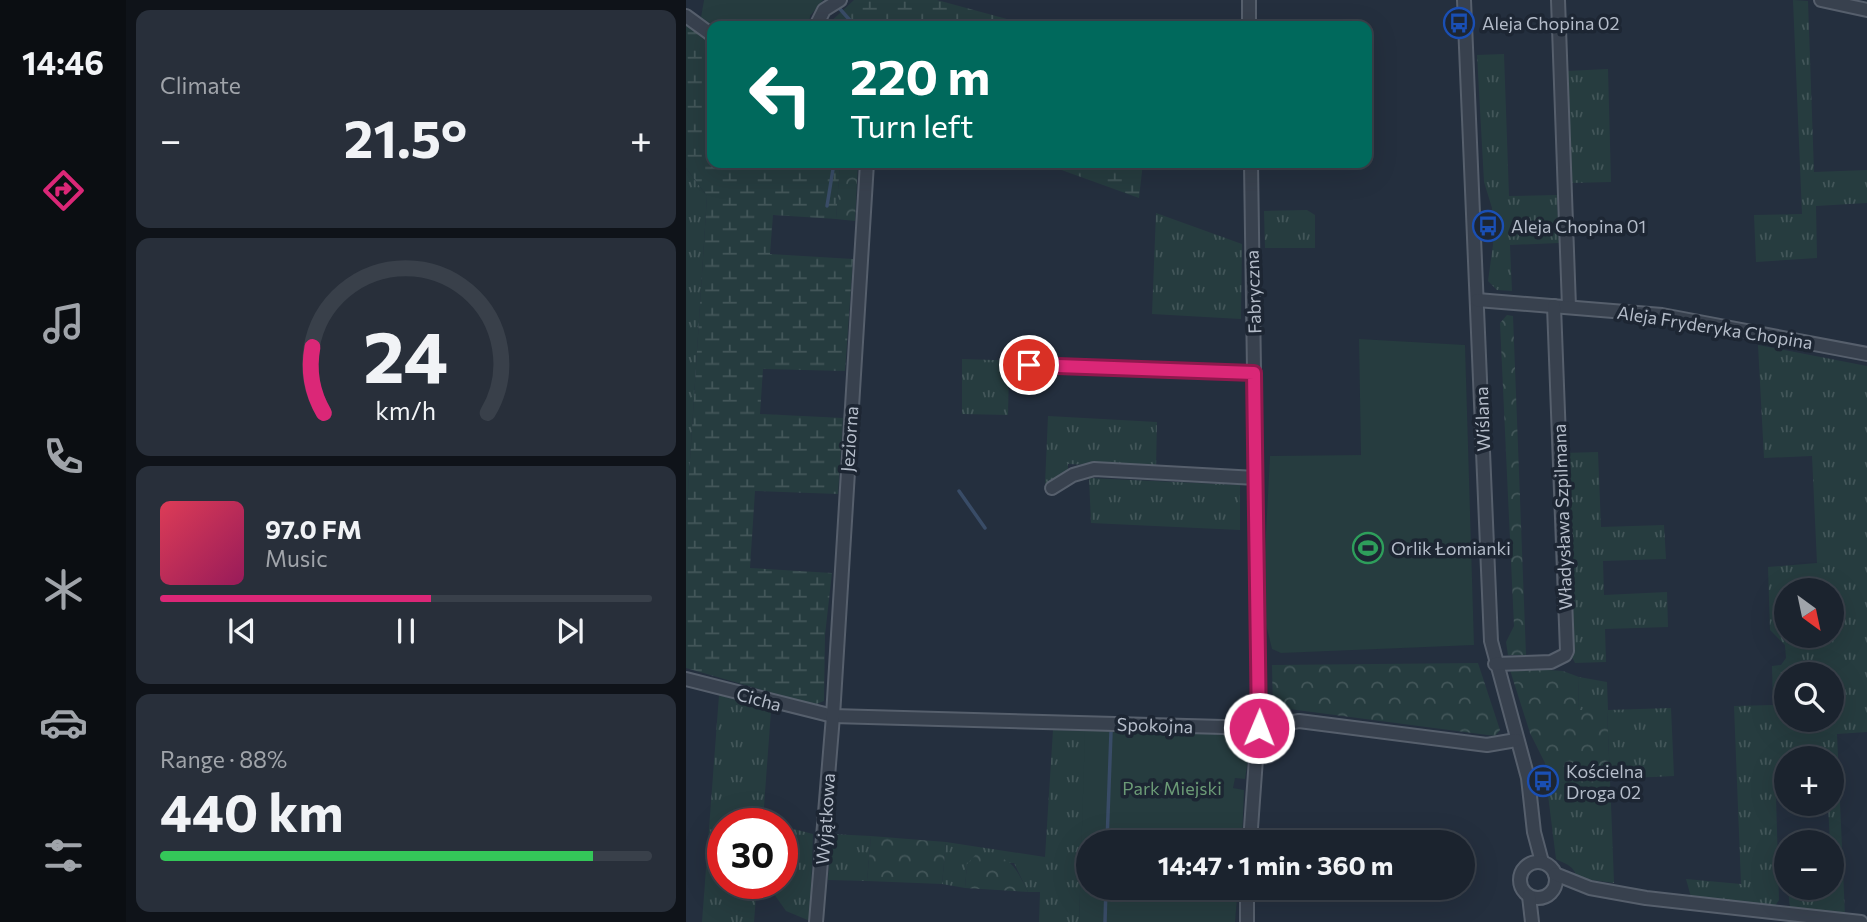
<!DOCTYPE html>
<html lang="en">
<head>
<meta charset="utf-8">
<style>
	:root { --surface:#1b232e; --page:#282f3a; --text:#f1f3f6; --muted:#a0a4aa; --line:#39404a; --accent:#db2777 }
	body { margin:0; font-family:Commissioner,sans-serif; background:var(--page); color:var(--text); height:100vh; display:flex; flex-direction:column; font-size:26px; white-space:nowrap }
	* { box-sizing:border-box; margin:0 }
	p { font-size:23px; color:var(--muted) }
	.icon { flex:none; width:38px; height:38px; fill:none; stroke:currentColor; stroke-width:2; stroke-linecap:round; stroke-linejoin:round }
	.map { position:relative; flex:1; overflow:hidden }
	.panel { display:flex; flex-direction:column; gap:10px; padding:10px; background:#0f1319; width:560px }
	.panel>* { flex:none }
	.top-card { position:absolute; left:21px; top:21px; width:665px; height:147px; border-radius:14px; box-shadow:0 7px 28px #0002,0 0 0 2px var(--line); background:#00695c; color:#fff; overflow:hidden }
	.needle { width:46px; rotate:147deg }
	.controls { position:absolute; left:1088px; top:578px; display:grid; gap:14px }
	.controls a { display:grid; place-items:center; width:70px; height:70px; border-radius:50%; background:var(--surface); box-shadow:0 7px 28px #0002,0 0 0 2px var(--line); font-size:35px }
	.speed { position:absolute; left:21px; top:808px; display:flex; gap:14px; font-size:35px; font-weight:700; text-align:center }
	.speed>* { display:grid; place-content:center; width:91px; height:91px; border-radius:50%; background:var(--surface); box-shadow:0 7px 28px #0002,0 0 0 2px var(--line); line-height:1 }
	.speed .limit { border:10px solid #d22; background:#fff; color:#111 }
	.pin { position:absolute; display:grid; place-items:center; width:60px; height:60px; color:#fff; margin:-30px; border:4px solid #fff; border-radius:50%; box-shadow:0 2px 7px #0007 }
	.me { position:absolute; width:77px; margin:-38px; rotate:1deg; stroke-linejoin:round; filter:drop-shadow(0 0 5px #0008) }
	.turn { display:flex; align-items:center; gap:24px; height:147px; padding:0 28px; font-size:32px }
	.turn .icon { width:91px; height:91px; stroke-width:2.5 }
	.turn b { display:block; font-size:49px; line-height:60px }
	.big { font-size:52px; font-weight:700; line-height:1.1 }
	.panel .tile { flex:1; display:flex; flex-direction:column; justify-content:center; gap:10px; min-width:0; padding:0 24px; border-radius:14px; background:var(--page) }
	.panel .dial { align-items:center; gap:0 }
	.dial svg { height:182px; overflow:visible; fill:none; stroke:var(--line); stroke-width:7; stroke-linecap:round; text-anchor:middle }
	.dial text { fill:var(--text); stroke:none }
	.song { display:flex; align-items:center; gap:21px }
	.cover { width:84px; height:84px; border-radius:10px; background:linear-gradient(135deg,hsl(350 70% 55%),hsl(330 70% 35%)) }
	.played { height:7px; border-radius:4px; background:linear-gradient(90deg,var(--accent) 55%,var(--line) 55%) }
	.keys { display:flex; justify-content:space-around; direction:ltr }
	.heat { display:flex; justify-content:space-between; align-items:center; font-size:38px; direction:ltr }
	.charge { height:10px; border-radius:5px; background:linear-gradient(90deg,#34c759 88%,var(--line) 0) }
	.trip { position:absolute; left:390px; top:830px; width:399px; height:70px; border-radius:35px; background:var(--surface); box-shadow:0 7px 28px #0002,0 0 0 2px var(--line); font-weight:700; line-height:70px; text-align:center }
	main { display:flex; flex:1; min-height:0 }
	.dock { display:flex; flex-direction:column; width:126px; justify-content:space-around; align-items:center; background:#0b0e12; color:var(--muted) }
	.dock .icon { width:49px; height:49px }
	.dock .on { color:var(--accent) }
	.dock b { font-size:32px; color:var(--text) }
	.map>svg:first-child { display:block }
	.grass { fill:url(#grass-tufts); fill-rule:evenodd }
	.forest { fill:url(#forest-crowns) }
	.wetland { fill:url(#wetland-marsh) }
	.park { fill:#263c3f }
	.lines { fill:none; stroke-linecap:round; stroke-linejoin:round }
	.stream { stroke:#394c67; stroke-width:3.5 }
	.minor-casing { stroke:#565f6c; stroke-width:16 }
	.minor { stroke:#38414e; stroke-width:12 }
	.route-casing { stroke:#8e194d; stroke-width:18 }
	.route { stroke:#db2777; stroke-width:12 }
	.labels { text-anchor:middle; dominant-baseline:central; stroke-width:7; stroke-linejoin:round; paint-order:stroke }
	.poi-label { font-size:18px; fill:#b4bcc9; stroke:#1d2633; text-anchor:start }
	.street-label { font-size:18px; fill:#b4bcc9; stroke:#1d2633 }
	.park-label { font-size:18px; fill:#6b9a76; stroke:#1d2633 }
</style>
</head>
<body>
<main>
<nav class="dock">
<b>14:46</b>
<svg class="icon on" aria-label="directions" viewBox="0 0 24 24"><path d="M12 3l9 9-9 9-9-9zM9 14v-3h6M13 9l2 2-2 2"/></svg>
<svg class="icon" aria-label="music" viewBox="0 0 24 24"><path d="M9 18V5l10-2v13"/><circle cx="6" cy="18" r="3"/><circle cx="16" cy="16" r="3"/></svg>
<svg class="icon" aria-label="phone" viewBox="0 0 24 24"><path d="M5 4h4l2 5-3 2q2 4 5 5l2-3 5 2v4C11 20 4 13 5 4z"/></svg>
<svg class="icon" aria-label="climate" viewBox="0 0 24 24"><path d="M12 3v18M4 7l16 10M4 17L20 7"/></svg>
<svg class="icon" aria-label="car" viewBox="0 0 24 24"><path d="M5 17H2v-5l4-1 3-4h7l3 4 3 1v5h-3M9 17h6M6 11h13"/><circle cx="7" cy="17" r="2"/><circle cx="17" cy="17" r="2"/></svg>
<svg class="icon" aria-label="filters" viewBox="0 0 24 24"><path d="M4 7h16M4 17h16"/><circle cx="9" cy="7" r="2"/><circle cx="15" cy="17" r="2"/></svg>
</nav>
<section class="panel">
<div class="tile"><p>Climate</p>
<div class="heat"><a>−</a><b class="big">21.5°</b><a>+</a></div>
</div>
<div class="tile dial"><svg viewBox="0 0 100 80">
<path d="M14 69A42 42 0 1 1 86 69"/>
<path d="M14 69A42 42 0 0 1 9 40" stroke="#db2777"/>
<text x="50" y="56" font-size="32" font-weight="700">24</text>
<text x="50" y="72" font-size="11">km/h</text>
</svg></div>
<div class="tile">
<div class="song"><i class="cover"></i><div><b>97.0 FM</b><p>Music</p></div></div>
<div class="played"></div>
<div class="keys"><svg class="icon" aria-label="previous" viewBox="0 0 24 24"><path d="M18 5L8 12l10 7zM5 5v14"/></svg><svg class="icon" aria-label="pause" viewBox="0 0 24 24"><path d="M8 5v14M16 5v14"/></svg><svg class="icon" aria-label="next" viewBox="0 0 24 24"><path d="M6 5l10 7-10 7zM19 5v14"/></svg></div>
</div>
<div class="tile"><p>Range · 88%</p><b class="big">440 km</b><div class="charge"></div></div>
</section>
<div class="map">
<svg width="1181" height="922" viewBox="0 0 1181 922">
	<defs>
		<pattern id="grass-tufts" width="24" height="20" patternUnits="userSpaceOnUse" patternTransform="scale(1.75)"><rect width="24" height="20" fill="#263c3f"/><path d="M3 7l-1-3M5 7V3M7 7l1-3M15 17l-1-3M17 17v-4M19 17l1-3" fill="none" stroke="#435659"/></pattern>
		<pattern id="forest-crowns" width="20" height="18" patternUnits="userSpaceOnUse" patternTransform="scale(1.75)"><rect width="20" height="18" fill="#263c3f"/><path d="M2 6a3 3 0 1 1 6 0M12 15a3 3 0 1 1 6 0" fill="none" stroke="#435659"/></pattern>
		<pattern id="wetland-marsh" width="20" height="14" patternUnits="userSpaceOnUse" patternTransform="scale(1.75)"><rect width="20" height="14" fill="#263c3f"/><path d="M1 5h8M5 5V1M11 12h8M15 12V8" fill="none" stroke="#435659"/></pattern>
	</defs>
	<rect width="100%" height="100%" fill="#242f3e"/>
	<g class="grass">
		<polygon points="1107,0 1122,1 1128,172 1181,170 1181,203 1130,206 1131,258 1070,262 1068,215 1116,214"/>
		<polygon points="818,54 823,196 871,195 873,243 824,245 826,291 811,290 802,281 807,245 806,208 798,182 791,55"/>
		<polygon points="922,69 925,182 884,183 880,71"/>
		<polygon points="0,168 21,196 0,522"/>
		<polygon points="621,210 629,215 629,248 579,248 578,211"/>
		<polygon points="470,213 556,244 555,319 466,314"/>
		<path d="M 1072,345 L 1181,366 L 1181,732 L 1151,734 L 1159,916 L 1104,909 L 1102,887 L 1146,887 L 1142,803 L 1146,803 L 1146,758 L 1101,758 L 1101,795 L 1090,796 L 1093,900 L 1089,906 L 1005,897 L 1000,879 L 1055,884 L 1048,706 L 1087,705 L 1086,666 L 1095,665 L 1100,658 L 1099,645 L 1084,630 L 1082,567 L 1131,563 L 1126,456 L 1078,458 ZM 1101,590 L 1146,590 L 1146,635 L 1101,635 ZM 1101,674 L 1146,674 L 1146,719 L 1101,719 Z"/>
		<polygon points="276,359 337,361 337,368 323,369 322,415 276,414"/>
		<polygon points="362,416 471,422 470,468 382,464 382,472 359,484"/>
		<polygon points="912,452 915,527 978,525 980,559 917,561 918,595 981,592 982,627 919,629 920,662 889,663 884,653 877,453"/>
		<polygon points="403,478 554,485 554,530 405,523"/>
		<polygon points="893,677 921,682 922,710 985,708 988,776 924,779 921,710 892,710"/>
		<polygon points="33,695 85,711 77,820 90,824 37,824 37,884 71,884 68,922 16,922"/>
		<polygon points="367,730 400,731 393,922 353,922 354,892 342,892 328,863 281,864 279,888 256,884 260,842 359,857"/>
		<path d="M 860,779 L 884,784 L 885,804 L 925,804 L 928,883 L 891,878 C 888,865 879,864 870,859 Z"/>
		<polygon points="96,826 127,834 124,921 100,911 81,884 96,884"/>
		<polygon points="145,834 185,836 181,881 142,880"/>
	</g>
	<g class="forest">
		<polygon points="154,163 172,163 169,221 150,219"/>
		<polygon points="821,315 827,316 840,655 822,655 820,642 828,626 814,323"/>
		<polygon points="792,663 814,730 809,736 603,709 587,715 586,665"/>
		<polygon points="847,669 877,671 893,677 892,710 921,710 925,804 885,804 884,784 860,779 859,763 844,733 824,670"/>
		<polygon points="185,836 260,842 256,884 181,881"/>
		<path d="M 292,852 C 325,858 327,862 342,892 L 279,888 L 281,864 Z"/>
	</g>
	<g class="wetland">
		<polygon points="168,0 251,0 347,26 140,26"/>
		<polygon points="0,20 26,38 24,135 26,135 26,163 154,163 150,219 87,215 84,254 167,259 159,371 77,369 74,414 157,418 152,494 69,491 64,568 146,573 139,635 138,701 128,705 0,668 0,522 21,196 0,168"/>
		<polygon points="356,163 457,163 453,198"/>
	</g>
	<g class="park">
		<polygon points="18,0 137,0 124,16 123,26 28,26 15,17"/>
		<polygon points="673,339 779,345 788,645 595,653 586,649 576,609 584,456 675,455"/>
		<polygon points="399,730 552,735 549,749 560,748 563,753 559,779 549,778 547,788 558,790 556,842 402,842 402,887 552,887 549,922 393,922"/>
	</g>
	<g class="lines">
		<g class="stream">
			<polyline points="154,9 169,26"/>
			<polyline points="141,206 148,163"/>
			<polyline points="273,491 299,528"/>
			<polyline points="421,842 425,732"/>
			<polyline points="419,922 420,887"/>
		</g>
		<g class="minor-casing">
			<g id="minor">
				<polyline points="778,0 805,641 842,778 848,832 856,862"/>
				<polyline points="872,0 883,307"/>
				<polyline points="1135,0 1181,10"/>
				<polyline points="0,16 26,35"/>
				<polyline points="130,26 138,10 154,0"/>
				<polyline points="563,26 563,0"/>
				<polyline points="791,300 976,315 1181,354"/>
				<polyline points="343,365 568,373"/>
				<polyline points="366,488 387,475 408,469 570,478"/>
				<polyline points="809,664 865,662 879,655 881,651 868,306"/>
				<polyline points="0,679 147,716 573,728 613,721 801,745 830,740"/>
				<polyline points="564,842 573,717 565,163"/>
				<circle cx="852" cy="880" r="18"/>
				<polyline points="869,874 904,888 960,898 1175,922"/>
				<polyline points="843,896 846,922"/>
				<polyline points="130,922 147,716 181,163"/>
				<polyline points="561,922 561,887"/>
			</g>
		</g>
		<use href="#minor" class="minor"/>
	</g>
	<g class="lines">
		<g class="route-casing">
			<polyline id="route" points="343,365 568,373 573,728"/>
		</g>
		<use href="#route" class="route"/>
	</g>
	<defs>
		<g id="bus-ring" transform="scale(1.575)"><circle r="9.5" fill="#1d2633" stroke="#1a4fb4" stroke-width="1.5"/><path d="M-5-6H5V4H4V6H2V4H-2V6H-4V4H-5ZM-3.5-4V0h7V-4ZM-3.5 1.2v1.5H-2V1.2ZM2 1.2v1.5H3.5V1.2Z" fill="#1a4fb4"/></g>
		<g id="stadium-ring" transform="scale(1.575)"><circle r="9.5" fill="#1d2633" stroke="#2e9e5b" stroke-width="1.5"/><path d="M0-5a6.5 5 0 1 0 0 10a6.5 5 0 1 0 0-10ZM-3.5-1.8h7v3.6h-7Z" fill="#2e9e5b"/></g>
	</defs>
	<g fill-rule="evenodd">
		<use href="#bus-ring" x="773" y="23"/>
		<use href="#bus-ring" x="802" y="226"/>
		<use href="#stadium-ring" x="682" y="548"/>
		<use href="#bus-ring" x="857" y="781"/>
	</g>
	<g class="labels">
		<g class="poi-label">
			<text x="796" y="23">Aleja Chopina 02</text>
			<text x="825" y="226">Aleja Chopina 01</text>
			<text x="705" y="548">Orlik Łomianki</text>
			<text x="880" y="771">Kościelna<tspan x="880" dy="21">Droga 02</tspan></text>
		</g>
		<g class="street-label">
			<text transform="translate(567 292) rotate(-92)">Fabryczna</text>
			<text transform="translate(1029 327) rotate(9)">Aleja Fryderyka Chopina</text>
			<text transform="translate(796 419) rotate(-92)">Wiślana</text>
			<text transform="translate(163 439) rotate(-86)">Jeziorna</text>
			<text transform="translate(876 517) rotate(-92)">Władysława Szpilmana</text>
			<text transform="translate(73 699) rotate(15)">Cicha</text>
			<text transform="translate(469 725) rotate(2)">Spokojna</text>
			<text transform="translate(139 819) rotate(-86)">Wyjątkowa</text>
		</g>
		<g class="park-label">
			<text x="486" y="788">Park Miejski</text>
		</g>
	</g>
</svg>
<div class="controls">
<a><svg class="needle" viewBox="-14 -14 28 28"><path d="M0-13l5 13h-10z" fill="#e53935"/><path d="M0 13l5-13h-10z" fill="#a0a4aa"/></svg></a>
<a><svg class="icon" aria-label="search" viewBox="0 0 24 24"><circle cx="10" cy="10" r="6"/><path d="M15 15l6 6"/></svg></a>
<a>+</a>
<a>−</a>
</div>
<div class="speed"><div class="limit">30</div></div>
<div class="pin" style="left:343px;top:365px;background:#d93025"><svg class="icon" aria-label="arrive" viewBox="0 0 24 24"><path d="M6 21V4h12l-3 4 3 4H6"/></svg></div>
<svg class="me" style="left:573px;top:728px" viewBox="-20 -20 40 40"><circle r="17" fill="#db2777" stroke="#fff" stroke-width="3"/><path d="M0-11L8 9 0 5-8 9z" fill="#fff"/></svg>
<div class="trip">14:47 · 1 min · 360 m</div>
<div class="top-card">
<div class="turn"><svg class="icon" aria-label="left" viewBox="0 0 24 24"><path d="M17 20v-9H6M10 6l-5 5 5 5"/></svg><div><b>220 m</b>Turn left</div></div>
</div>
</div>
</main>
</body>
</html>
